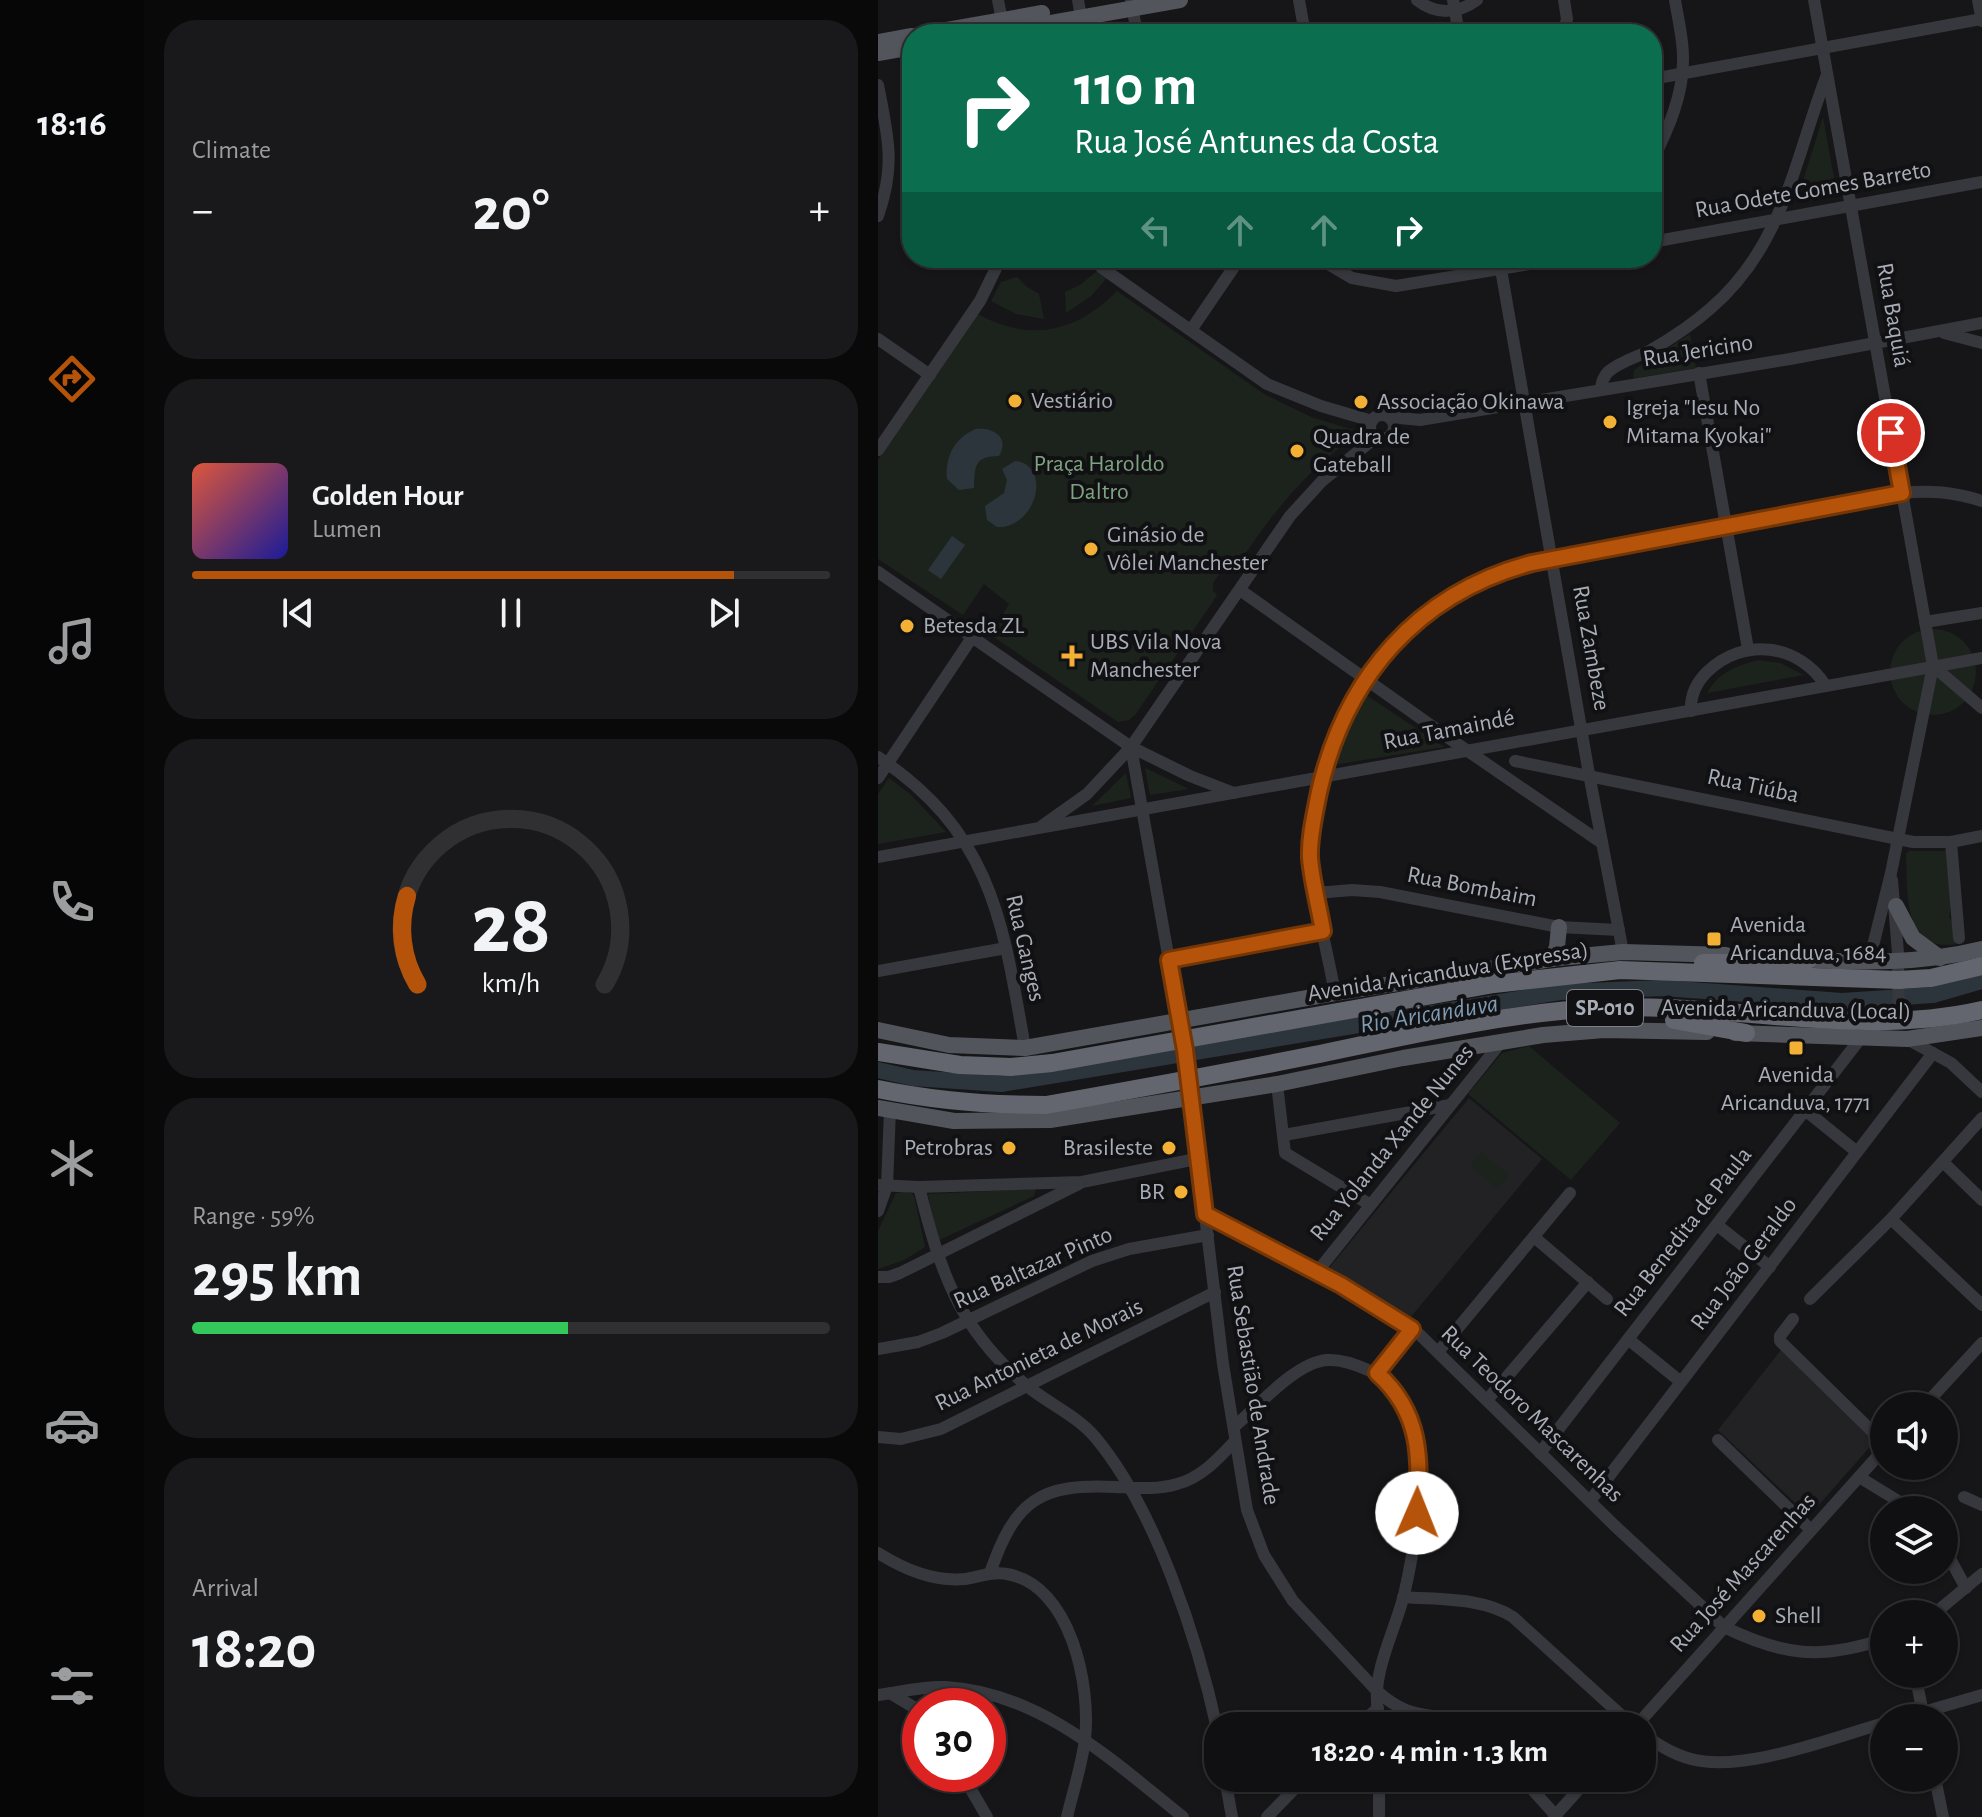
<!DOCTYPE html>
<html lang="en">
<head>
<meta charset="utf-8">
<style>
	:root { --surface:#101012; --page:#19191b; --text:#f1f3f6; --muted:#9c9d9f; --line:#303032; --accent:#b45309 }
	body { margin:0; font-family:"Alegreya Sans",sans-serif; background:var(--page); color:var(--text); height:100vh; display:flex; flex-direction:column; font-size:30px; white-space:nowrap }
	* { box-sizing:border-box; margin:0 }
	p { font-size:26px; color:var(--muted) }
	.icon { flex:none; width:44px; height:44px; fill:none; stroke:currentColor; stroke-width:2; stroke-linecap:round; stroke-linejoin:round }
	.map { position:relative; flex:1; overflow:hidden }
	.panel { display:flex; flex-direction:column; gap:20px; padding:20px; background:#09090a; width:734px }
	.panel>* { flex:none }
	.top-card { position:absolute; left:24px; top:24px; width:760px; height:244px; border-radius:32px; box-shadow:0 2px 6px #0004,0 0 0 2px var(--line); background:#0b6e4f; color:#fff; overflow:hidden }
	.buttons { position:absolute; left:992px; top:1392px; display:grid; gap:16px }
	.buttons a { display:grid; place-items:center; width:88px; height:88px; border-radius:50%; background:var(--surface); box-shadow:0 2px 6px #0004,0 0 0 2px var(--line); font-size:40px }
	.speed { position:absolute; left:24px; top:1688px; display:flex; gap:16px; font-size:40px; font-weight:700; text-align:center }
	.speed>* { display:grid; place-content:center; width:104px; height:104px; border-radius:50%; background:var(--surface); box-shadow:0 2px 6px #0004,0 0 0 2px var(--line); line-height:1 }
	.speed .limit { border:12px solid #d22; background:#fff; color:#111 }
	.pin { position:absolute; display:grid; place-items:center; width:68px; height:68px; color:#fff; margin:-34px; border:4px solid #fff; border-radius:50%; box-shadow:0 2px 8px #0007 }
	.me { position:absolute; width:88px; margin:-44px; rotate:1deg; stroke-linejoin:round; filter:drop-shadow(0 0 6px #0008) }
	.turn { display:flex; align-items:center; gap:28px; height:168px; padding:0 40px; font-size:36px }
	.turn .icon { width:104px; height:104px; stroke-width:2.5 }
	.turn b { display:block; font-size:56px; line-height:68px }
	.lanes { display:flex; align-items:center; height:76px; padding:0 40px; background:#0003; justify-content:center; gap:40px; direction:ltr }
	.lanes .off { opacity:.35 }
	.big { font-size:60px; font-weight:700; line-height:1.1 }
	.panel .tile { flex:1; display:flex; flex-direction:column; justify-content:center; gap:12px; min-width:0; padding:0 28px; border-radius:32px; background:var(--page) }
	.panel .dial { align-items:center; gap:0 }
	.dial svg { height:208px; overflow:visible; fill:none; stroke:var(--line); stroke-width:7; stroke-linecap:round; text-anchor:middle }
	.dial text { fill:var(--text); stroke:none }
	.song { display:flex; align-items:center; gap:24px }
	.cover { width:96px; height:96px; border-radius:12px; background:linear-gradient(135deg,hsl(10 70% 55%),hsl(240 70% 35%)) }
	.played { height:8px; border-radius:4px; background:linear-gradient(90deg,var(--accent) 85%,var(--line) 85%) }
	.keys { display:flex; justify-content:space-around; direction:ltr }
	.heat { display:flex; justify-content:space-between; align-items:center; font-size:44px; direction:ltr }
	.charge { height:12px; border-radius:6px; background:linear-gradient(90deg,#34c759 59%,var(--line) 0) }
	.trip { position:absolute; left:326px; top:1712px; width:452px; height:80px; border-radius:32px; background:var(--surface); box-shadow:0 2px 6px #0004,0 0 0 2px var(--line); font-weight:700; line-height:80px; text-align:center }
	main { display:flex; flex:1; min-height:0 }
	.dock { display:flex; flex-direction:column; width:144px; justify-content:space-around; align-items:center; background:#060607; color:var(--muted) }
	.dock .icon { width:56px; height:56px }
	.dock .current { color:var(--accent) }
	.dock b { font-size:36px; color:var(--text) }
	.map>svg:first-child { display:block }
	.built { fill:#222225 }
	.green { fill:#1c231d }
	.water { fill:#2c353c }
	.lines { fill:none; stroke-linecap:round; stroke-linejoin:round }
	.river { stroke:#2c353c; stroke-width:16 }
	.minor { stroke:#37383d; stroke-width:12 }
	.major { stroke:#53555c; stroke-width:16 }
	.highway { stroke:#63666e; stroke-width:18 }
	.route-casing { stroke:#753606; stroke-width:20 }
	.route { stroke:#b45309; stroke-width:14 }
	.poi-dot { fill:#f2b134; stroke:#111113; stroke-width:3 }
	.labels { text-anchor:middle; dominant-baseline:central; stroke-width:8; stroke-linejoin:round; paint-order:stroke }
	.shield { fill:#111113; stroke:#7b7e86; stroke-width:2 }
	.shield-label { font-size:22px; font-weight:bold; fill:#a8adb8 }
	.street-label { font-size:24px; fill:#a8adb8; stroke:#111113 }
	.poi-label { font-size:24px; fill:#a8adb8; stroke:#111113; text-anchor:start }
	.park-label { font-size:24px; fill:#7fa381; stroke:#111113 }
	.water-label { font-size:26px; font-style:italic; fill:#7f9bb3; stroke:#111113 }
</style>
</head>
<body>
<main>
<nav class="dock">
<b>18:16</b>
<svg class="icon current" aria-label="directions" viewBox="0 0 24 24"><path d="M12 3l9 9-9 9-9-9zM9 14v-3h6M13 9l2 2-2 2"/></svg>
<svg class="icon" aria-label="music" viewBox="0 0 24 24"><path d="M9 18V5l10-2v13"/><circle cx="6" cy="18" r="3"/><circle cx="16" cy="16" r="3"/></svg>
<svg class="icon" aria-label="phone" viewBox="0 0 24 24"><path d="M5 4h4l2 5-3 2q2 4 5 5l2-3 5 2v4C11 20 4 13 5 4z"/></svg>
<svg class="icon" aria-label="climate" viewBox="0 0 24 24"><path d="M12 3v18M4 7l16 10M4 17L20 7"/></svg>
<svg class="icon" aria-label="car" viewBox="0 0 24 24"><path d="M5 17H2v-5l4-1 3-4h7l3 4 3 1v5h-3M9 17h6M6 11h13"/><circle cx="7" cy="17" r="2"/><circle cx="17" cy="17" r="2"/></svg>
<svg class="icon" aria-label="filters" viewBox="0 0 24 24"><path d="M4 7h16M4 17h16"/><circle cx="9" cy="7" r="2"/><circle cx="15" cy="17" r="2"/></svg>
</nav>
<section class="panel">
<div class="tile"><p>Climate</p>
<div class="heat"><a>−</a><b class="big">20°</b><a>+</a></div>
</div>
<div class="tile">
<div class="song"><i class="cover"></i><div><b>Golden Hour</b><p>Lumen</p></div></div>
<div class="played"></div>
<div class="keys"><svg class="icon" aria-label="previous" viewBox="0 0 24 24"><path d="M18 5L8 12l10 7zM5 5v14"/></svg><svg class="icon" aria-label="pause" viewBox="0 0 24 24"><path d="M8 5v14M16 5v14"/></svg><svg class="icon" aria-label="next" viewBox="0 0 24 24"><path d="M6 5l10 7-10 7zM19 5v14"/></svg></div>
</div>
<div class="tile dial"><svg viewBox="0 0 100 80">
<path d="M14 69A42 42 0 1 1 86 69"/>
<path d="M14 69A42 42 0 0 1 10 35" stroke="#b45309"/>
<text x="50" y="56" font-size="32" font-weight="700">28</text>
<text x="50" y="72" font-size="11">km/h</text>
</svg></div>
<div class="tile"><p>Range · 59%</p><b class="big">295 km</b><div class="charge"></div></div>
<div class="tile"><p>Arrival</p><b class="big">18:20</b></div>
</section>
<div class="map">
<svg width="1104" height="1817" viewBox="0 0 1104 1817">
	<rect width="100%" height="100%" fill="#161618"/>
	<g class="built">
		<polygon points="591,1098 664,1159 532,1318 451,1268"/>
		<polygon points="903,1350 998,1440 931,1516 840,1430"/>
	</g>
	<g class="green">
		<polygon points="945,117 959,195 923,203 920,197"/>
		<polygon points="219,271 228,279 213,296 188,313 187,292 202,285"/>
		<polygon points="139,277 149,287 161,294 166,319 138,314 113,301 123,282"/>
		<path d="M 239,291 L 386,394 L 433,417 L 482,432 C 427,471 394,513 358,568 L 348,564 L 335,583 L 335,591 L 339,595 L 336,600 L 257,715 L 251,720 L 240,722 L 113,635 L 131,604 L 106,584 L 85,615 L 0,559 L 0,460 L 100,314 C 152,343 199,332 239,291 Z"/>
		<polygon points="812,334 818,368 757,378 755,377 756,370"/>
		<circle cx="1055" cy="672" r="43"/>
		<path d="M 880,660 L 902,663 L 926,675 L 829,693 C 840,672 859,666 880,660 Z"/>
		<polygon points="485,693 566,747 455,765 465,728"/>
		<polygon points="267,768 311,789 272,795"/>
		<polygon points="248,773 253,798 214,806"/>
		<polygon points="11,778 32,794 68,832 0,844 0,794"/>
		<path d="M 1032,851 L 1068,851 L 1073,904 L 1071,918 L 1077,922 L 1079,944 C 1023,953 1030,889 1028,853 Z"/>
		<polygon points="651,1046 742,1123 693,1180 590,1094 624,1053"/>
		<polygon points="603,1152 631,1175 620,1189 592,1166"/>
		<polygon points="158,1189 156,1196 59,1241 50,1194"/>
		<polygon points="26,1192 33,1193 36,1196 47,1247 26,1260 0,1269 0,1231 18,1193"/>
	</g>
	<g class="water">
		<path d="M 98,429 C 116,427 132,438 121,456 C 95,456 97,468 96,488 L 81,490 L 69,479 C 67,457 76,438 98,429 Z"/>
		<path d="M 137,461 C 175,465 158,529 119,527 L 109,520 L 107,506 L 126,493 L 129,480 L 124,469 Z"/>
		<polygon points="74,536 87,545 63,579 50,570"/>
	</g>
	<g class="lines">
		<polyline class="river" points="0,1070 35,1078 123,1084 682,992 785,988 964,1001 1055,995 1104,981"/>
		<g class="minor">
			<polyline points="120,0 125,27"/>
			<polyline points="200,0 203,17"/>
			<polyline points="253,0 259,34"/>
			<polyline points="421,0 427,34"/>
			<path d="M 539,0 C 558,15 580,14 599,0"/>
			<polyline points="575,0 581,34"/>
			<polyline points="936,0 1055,666 1013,873 991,962"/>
			<polyline points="1100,0 1104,21"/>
			<polyline points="685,34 689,19 686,0"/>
			<polyline points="774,79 1104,19"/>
			<path d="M 0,85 C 10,137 18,164 0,216"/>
			<path d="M 774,161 C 790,130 806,94 805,57 C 805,38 800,19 797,0"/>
			<polyline points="774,242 1104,182"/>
			<polyline points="215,258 224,268 389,384 443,406 494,421"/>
			<polyline points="440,258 474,278 518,286 688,258"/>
			<polyline points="621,258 711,774 745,952"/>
			<polyline points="313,330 362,258"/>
			<polyline points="1066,333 1104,343"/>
			<polyline points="0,339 52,375"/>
			<polyline points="821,373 870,649"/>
			<path d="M 723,388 C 724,382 725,377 730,372 C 741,362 759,357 773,350 C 794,338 815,324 833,308 C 905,246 916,162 948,77"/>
			<circle cx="504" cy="427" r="12"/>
			<polyline points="511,417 542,420 912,359 1104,323"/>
			<polyline points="0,450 102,301 123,258"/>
			<polyline points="0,572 253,747 312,776 356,793"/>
			<polyline points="362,590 565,734 724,843"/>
			<polyline points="1047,622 1104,613"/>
			<polyline points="1055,666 1104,708"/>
			<path d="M 813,711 C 812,695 818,683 829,672 C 866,636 921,644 948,686"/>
			<path d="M 253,747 L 307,1050 L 345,1364 L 369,1510 L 386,1555 L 415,1601 L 499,1691 C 535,1724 555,1709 590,1726"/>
			<path d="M 0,757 C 115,834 125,923 147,1048"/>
			<polyline points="637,761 1035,842 1073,842 1104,836"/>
			<polyline points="0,778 95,636"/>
			<polyline points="164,826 209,794 253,747 412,516 444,481 498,437"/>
			<polyline points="1073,842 1081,938"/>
			<polyline points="0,857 1104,658"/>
			<polyline points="1014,880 1020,953 1021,1021"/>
			<polyline points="438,893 474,890 502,892 681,927 741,930"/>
			<polyline points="291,960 445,931"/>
			<polyline points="0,971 128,948"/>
			<path d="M 457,993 C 449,950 437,905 432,862 C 430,839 437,812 442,789 C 467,677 541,592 654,563 L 1024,493 C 1053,490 1076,492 1104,501"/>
			<polyline points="1029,1039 1073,1063 1104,1092"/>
			<polyline points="399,1084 407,1153 491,1204"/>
			<polyline points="927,1110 979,1152"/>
			<polyline points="406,1135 572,1105"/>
			<polyline points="1065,1162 1104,1200"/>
			<polyline points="0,1185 41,1187 204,1182 318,1159"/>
			<path d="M 41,1187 C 62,1270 80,1329 149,1386 C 171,1404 198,1415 217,1437 C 278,1510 320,1640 340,1733"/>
			<polyline points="0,1211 9,1186 12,1110"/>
			<path d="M 327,1214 L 467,1287 L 541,1334 L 736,1525 L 846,1627 C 906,1656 943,1660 1006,1639"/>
			<polyline points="1013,1219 1104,1305"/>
			<polyline points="839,1225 892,1267"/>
			<polyline points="656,1237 729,1299"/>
			<polyline points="439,1272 624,1041"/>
			<polyline points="0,1277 11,1277 22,1273 201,1184"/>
			<polyline points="932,1299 1013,1219 1104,1118"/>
			<polyline points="915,1319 902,1336 902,1341 1006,1443"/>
			<polyline points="750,1339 803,1382"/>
			<polyline points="0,1349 40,1342 64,1333 214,1261 251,1249 330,1235"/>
			<polyline points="560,1352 692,1193"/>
			<polyline points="499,1373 534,1329"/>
			<polyline points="609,1400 710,1282"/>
			<polyline points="1046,1406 1104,1343"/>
			<path d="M 356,1427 C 379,1407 418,1362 449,1360 C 463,1359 477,1364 490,1370 C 564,1401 540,1534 526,1595 C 518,1626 502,1657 499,1689 C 498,1701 500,1714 501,1726"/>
			<polyline points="0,1437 23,1439 63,1429 337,1292"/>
			<polyline points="840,1440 933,1530"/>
			<polyline points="662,1453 982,1039"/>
			<polyline points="981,1477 1035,1510"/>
			<polyline points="1086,1497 1104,1505"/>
			<polyline points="712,1501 1055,1053"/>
			<polyline points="1066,1548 1088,1588"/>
			<path d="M 0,1553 C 26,1569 55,1582 87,1579 C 101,1577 114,1571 129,1574 C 193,1585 213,1686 207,1739 C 204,1765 195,1791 189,1817"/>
			<path d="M 112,1573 C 137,1500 162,1483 238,1487 C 259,1488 279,1490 299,1484 C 323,1478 341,1458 357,1441"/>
			<path d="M 525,1597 C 562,1600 603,1597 635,1617 L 755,1726"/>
			<polyline points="1056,1614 1104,1574"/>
			<polyline points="1037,1674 1046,1718"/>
			<polyline points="12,1693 42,1711"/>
			<path d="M 0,1695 C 22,1692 45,1686 67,1687 C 162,1692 235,1761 305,1817"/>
			<polyline points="1025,1718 1104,1695"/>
			<polyline points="480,1726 500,1708"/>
			<polyline points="758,1726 1006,1449"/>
			<path d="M 764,1733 C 779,1744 794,1754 813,1759 C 865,1773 954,1738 1006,1723"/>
			<polyline points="84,1774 109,1817"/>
			<polyline points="347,1778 354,1817"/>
			<polyline points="501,1778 501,1817"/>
			<polyline points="644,1778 679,1817"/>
			<polyline points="1057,1778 1065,1817"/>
			<polyline points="389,1817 427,1778"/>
			<polyline points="676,1817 711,1778"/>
		</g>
		<g class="major">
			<polyline points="46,34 164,13"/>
			<polyline points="110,34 302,0"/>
			<polyline points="0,42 34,36"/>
			<polyline points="0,53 34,47"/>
			<polyline points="1018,906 1035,938 1062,958"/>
			<polyline points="674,959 679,947 681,927"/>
			<path d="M 919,959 C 982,963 1043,964 1104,949"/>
			<polyline points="0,1030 71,1045 147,1048 457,993 680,958 745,952 848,955"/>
			<polyline points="857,1033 1029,1039 1104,1028"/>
			<polyline points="0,1108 76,1121 172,1120 399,1084 525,1058 665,1035 726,1030 829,1032"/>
		</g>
		<g class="highway">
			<polyline points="825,963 914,963 930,960"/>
			<polyline points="796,1020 868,1033"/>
			<polyline points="0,1052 82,1065 133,1067 174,1063 616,984 742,970 1021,980 1053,978 1104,966"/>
			<path d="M 0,1089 C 58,1101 109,1105 168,1105 C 258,1089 347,1073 436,1055 C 528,1036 623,1014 717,1008 C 846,1001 977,1039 1104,1010"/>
		</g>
	</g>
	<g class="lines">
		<g class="route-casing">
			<path id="route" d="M 539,1513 C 543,1458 543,1412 499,1373 L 534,1329 L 463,1285 L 327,1214 L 307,1050 L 291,960 L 445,931 C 441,907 434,882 432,858 C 431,837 437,813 441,792 C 467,677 540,593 654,563 L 1024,493 L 1013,433"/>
		</g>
		<use href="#route" class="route"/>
	</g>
	<g class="poi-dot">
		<circle cx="137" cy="401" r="8"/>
		<circle cx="483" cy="402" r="8"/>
		<circle cx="732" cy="422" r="8"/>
		<circle cx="419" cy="451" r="8"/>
		<circle cx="213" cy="549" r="8"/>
		<circle cx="29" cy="626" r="8"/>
		<path d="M190 644h8v8h8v8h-8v8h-8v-8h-8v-8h8z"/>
		<rect x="828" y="931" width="16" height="16" rx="4"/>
		<rect x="910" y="1040" width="16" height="16" rx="4"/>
		<circle cx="131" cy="1148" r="8"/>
		<circle cx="291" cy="1148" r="8"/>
		<circle cx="303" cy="1192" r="8"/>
		<circle cx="881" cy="1616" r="8"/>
	</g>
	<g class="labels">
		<rect class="shield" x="689" y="990" width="76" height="36" rx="6"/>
		<g class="shield-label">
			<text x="727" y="1008">SP-010</text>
		</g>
		<g class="street-label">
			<text transform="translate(935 190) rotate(-10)">Rua Odete Gomes Barreto</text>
			<text transform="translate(1015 315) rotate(80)">Rua Baquiá</text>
			<text transform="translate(820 351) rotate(-9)">Rua Jericino</text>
			<text transform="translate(713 648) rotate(80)">Rua Zambeze</text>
			<text transform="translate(571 730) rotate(-11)">Rua Tamaindé</text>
			<text transform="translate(875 786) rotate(12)">Rua Tiúba</text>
			<text transform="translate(594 887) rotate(11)">Rua Bombaim</text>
			<text transform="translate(147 948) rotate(77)">Rua Ganges</text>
			<text transform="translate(570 972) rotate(-9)">Avenida Aricanduva (Expressa)</text>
			<text transform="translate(908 1010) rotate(1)">Avenida Aricanduva (Local)</text>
			<text transform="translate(514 1143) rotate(-51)">Rua Yolanda Xande Nunes</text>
			<text transform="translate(805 1232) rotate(-52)">Rua Benedita de Paula</text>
			<text transform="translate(866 1264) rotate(-53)">Rua João Geraldo</text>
			<text transform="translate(155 1268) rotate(-24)">Rua Baltazar Pinto</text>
			<text transform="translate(161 1355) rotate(-26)">Rua Antonieta de Morais</text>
			<text transform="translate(375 1385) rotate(81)">Rua Sebastião de Andrade</text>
			<text transform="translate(654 1414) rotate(44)">Rua Teodoro Mascarenhas</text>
			<text transform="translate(865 1573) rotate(-48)">Rua José Mascarenhas</text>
		</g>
		<g class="poi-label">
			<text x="153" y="401">Vestiário</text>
			<text x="499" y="402">Associação Okinawa</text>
			<text x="748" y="408">Igreja "Iesu No<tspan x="748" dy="28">Mitama Kyokai"</tspan></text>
			<text x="435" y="437">Quadra de<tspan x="435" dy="28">Gateball</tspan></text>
			<text x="229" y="535">Ginásio de<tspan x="229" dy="28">Vôlei Manchester</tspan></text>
			<text x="45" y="626">Betesda ZL</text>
			<text x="212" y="642">UBS Vila Nova<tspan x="212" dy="28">Manchester</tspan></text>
			<text x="852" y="925">Avenida<tspan x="852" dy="28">Aricanduva, 1684</tspan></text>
			<text x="918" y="1075" text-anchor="middle">Avenida<tspan x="918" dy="28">Aricanduva, 1771</tspan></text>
			<text x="115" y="1148" text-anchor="end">Petrobras</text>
			<text x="275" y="1148" text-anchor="end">Brasileste</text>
			<text x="287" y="1192" text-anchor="end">BR</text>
			<text x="897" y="1616">Shell</text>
		</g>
		<g class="park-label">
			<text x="221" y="464">Praça Haroldo<tspan x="221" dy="28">Daltro</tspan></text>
		</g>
		<g class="water-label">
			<text transform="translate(551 1014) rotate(-9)">Rio Aricanduva</text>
		</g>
	</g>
</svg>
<div class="buttons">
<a><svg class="icon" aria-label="sound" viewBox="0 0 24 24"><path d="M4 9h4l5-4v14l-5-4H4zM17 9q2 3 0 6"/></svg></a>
<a><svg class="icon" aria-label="layers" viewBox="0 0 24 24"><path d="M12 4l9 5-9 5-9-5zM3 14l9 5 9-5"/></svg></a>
<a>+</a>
<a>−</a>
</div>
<div class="speed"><div class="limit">30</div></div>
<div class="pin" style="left:1013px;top:433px;background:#d93025"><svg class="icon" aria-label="arrive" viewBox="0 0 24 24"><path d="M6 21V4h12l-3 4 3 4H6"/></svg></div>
<svg class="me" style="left:539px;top:1513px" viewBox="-20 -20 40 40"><circle r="19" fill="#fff"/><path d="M0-13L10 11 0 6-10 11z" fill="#b45309"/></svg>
<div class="trip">18:20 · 4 min · 1.3 km</div>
<div class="top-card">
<div class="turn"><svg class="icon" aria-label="right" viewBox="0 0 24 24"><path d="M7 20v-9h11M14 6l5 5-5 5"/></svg><div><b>110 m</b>Rua José Antunes da Costa</div></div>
<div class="lanes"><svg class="icon off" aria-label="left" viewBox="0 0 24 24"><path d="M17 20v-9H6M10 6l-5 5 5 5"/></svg><svg class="icon off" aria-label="ahead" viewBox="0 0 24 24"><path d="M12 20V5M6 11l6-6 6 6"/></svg><svg class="icon off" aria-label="ahead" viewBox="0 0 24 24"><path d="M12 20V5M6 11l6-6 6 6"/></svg><svg class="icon" aria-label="right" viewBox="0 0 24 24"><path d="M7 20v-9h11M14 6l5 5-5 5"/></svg></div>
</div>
</div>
</main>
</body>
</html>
